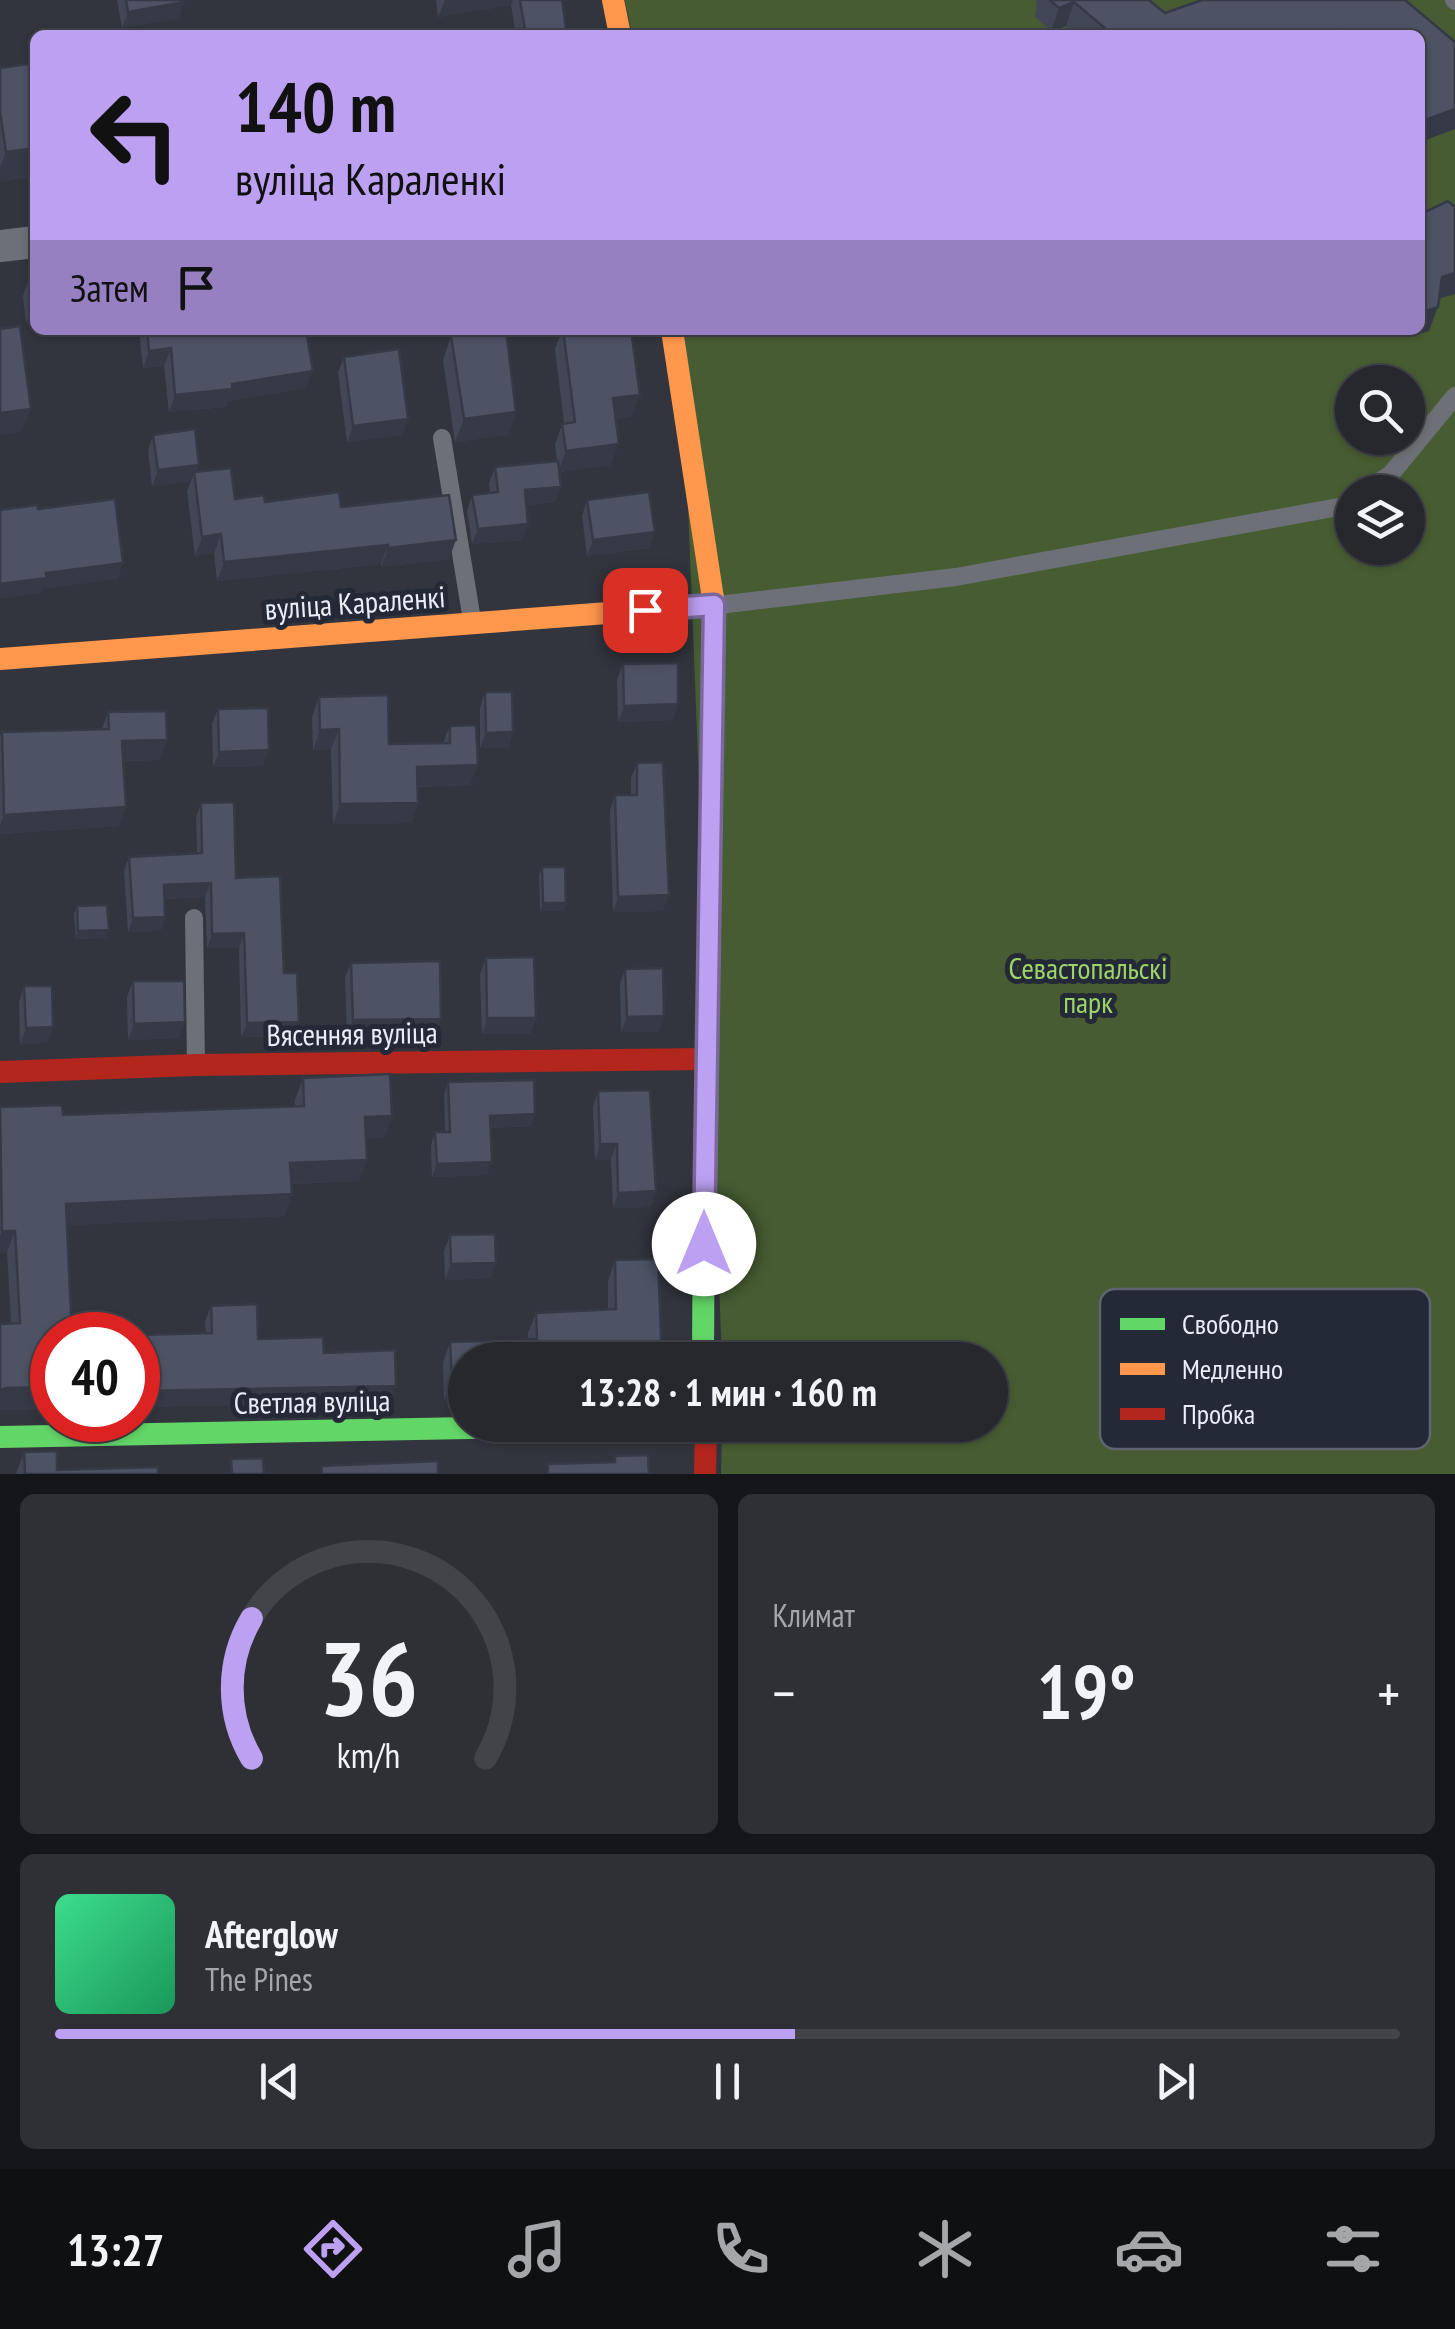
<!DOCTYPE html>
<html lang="ru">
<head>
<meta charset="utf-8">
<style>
	:root { --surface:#26282e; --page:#2e3036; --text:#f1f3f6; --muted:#a4a6aa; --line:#42444a; --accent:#bca0f2 }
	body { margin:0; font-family:"PT Sans Narrow",sans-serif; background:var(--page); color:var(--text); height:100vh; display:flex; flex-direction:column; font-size:38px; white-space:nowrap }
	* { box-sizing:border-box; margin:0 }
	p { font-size:32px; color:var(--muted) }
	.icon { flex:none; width:55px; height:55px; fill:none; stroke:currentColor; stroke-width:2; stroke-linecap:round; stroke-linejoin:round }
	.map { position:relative; height:1474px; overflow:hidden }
	.drawer { display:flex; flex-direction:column; gap:20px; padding:20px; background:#151619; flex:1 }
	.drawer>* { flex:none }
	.banner { position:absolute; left:30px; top:30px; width:1395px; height:305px; border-radius:15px; box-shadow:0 2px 8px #0004,0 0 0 2px var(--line); background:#bca0f2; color:#111; overflow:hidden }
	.fabs { position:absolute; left:1335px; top:365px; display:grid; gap:20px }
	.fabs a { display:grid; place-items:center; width:90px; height:90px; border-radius:50%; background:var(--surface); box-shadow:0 2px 8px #0004,0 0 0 2px var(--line); font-size:50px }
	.speed { position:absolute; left:30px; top:1312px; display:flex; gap:20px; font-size:50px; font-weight:700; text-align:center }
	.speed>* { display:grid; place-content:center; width:130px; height:130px; border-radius:50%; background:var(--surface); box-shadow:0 2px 8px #0004,0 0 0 2px var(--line); line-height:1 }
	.speed .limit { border:15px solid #d22; background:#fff; color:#111 }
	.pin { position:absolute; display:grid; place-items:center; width:85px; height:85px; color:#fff; margin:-42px; border-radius:20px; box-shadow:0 5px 15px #0006 }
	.me { position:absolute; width:110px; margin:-55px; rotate:0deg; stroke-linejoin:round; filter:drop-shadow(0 0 8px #0008) }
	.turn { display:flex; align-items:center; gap:35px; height:210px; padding:0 40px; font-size:45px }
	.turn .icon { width:130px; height:130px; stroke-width:2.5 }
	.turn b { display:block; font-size:70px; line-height:85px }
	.then { display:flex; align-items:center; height:95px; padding:0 40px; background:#0003; gap:20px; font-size:38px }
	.big { font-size:75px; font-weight:600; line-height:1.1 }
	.drawer .widget { flex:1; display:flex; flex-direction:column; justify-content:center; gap:15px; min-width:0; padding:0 35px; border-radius:15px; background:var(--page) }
	.drawer .dial { align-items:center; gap:0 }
	.dial svg { height:260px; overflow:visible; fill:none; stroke:var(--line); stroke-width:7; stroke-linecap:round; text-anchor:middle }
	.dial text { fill:var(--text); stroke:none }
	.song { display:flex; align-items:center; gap:30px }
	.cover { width:120px; height:120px; border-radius:15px; background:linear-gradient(135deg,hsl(150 70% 55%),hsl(150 70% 35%)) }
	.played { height:10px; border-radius:5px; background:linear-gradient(90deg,var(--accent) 55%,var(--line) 55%) }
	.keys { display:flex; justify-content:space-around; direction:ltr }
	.heat { display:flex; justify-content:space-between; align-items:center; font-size:55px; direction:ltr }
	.drawer .tiles { flex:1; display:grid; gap:20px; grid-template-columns:1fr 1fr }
	.widget:last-child { grid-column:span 2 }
	.trip { position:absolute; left:448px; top:1342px; width:560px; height:100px; border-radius:50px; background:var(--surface); box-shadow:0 2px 8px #0004,0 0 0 2px var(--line); font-weight:600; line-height:100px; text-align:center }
	.dock { display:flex; height:160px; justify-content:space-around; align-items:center; background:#0f1012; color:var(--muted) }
	.dock .icon { width:70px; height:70px }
	.dock .selected { color:var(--accent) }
	.dock b { font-size:45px; color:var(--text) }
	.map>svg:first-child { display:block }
	.green { fill:#475c33; fill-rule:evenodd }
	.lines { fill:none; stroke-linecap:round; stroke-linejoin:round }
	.lane { stroke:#6e7077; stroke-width:18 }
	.street { stroke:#6e7077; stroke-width:32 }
	.fast { stroke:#63d668; stroke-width:22 }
	.slow { stroke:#ff974d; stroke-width:22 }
	.jam { stroke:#b3261e; stroke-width:22 }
	.wall { fill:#424757 }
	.shaded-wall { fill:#363a47 }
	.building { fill:#4d5365; stroke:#363a47; stroke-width:2.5 }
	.route-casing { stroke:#7a689d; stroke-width:25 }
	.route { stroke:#bca0f2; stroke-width:18 }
	.labels { text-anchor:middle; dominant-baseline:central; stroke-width:10; stroke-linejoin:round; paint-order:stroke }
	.street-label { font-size:30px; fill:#eaedf7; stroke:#242937 }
	.park-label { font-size:30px; fill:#9dd368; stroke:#242937 }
	.key { fill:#242937; stroke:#5f6471; stroke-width:2.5 }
	.key-label { font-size:28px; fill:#eaedf7 }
</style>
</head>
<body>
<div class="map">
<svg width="1455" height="1474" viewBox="0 0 1455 1474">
	<rect width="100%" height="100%" fill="#32353d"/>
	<path class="green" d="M 625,0 L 1455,0 L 1455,1474 L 721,1474 L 722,1425 L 990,1425 L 990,1360 L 722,1360 L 681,330 L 1420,330 L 1420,35 L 632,35 ZM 1352,382 L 1408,382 L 1408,438 L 1352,438 ZM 1352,492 L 1408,492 L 1408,548 L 1352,548 Z"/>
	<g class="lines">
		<g class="lane">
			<polyline points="1454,0 1455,1"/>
			<polyline points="442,438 472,620"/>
			<polyline points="1364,492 1391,474 1455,396"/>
			<polyline points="718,605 956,577 1344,506 1352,500"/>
			<polyline points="194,918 196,1065"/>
		</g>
		<polyline class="street" points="0,246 35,242"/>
		<g class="fast">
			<polyline points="703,1360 704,1182"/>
			<polyline points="0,1437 624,1425"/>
		</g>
		<g class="slow">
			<polyline points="613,0 620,35"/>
			<polyline points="672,330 714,605 704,1182"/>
			<polyline points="0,659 714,605"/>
		</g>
		<g class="jam">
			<polyline points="0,1072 196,1065 705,1059"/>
			<polyline points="705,1474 706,1425"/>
		</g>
	</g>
	<g class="wall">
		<polygon points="117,0 184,0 179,18 122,28"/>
		<polygon points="436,0 562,0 567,35 516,35 511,5 438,17"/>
		<polygon points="1035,0 1149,0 1165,13 1202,0 1405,0 1455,42 1455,129 1420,142 1420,35 1077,35 1066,26 1051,31 1035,17 1037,2"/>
		<polygon points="35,63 35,176 0,181 0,68"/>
		<polygon points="1455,207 1455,294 1439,298 1429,331 1409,336 1402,330 1420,330 1423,213"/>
		<polygon points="28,280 35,280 35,323 26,324 23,296"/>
		<polygon points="139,330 306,330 306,388 228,401 226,407 169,412 164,366 143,368"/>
		<polygon points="562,330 631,330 632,416 616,418 611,465 559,472 561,487 555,502 526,505 528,524 522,540 472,544 467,511 472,495 490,493 489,483 495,467 557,461 555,445 562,424 564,423 555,349"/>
		<polygon points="451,336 516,412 508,435 455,442 443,360"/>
		<polygon points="344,357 403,435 347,442 338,372"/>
		<polygon points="153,435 199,465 197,472 235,499 341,507 449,559 381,567 381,564 217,581 214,553 195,556 187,491 191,481 152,486 148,450"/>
		<polygon points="587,500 649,548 587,556 582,516"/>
		<polygon points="623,664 673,720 618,722 617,680"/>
		<polygon points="485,692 513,732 508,748 480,748 480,708"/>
		<polygon points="319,697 389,744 443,743 450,726 470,785 417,787 418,803 411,823 333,824 331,749 313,750 312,717"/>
		<polygon points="218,709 263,766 213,767 212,724"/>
		<polygon points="108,712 159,760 124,761 119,826 0,834 0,736 2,732 102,729"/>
		<polygon points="637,763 663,911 613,912 610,811 615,795 631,795 631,778"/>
		<polygon points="201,803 284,973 299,1022 294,1036 241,1037 239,948 207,948 205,897 165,899 165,917 160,931 128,932 124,871 129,857 197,854 196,817"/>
		<polygon points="542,867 566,903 563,911 540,911 539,875"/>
		<polygon points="77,906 106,938 76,939 74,914"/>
		<polygon points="486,958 536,1018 530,1034 482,1034 480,974"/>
		<polygon points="351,963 435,1035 347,1036 345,978"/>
		<polygon points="625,969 659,1032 621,1032 620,984"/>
		<polygon points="133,981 179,1038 128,1040 127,997"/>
		<polygon points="24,986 47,1043 20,1044 19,1002"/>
		<polygon points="303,1078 392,1116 384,1138 366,1138 359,1181 291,1184 292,1194 284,1216 67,1225 46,1357 47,1387 39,1409 0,1410 0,1323 11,1323 7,1252 0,1253 0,1107 63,1115 295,1106 295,1100"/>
		<polygon points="448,1082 535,1114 531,1126 491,1128 487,1175 432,1177 431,1145 435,1132 445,1132 444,1095"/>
		<polygon points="598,1091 656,1191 650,1207 613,1208 611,1159 595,1160 593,1107"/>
		<polygon points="450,1235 491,1278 445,1280 444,1251"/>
		<polygon points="615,1260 662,1360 444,1401 443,1363 450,1342 528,1339 528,1333 536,1313 608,1310 608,1281"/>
		<polygon points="211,1306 258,1339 324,1353 396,1386 390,1402 138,1407 138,1335 206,1333 205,1321"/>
		<polygon points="24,1452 57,1470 158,1474 16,1474"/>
	</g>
	<g class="shaded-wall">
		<polygon points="445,0 513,0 511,5 438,17"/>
		<polygon points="184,2 179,18 122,28 128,12"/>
		<polygon points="1074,2 1066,26 1051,31 1059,8"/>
		<polygon points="1455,109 1455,129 1420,142 1420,122"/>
		<polygon points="35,148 35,176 0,181 0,168 6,152"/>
		<polygon points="1455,273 1455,294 1434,300 1442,277"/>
		<polygon points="1438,307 1429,331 1409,336 1412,330 1420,330 1420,313"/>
		<polygon points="32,308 35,308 35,323 26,324"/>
		<polygon points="171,348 164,366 143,368 149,351"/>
		<polygon points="313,371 306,388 228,401 226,407 169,412 175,395"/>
		<polygon points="640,395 632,416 605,419 613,398"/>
		<polygon points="31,409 22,432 0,435 0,413"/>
		<polygon points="516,412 508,435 455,442 464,419"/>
		<polygon points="408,419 403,435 347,442 353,426"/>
		<polygon points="619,444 611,465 558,472 566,451"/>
		<polygon points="199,465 195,477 194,472 191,481 152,486 158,470"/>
		<polygon points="561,487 555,502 519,506 525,490"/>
		<polygon points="528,524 522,540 472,544 478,529"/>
		<polygon points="655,532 649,548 587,556 593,540"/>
		<polygon points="221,534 214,553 195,556 202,537"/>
		<polygon points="456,540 449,559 381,567 388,548"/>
		<polygon points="388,545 381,564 217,581 224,562"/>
		<polygon points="123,563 118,579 43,589 41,593 0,599 0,584 46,573"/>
		<polygon points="678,704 673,720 618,722 624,706"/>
		<polygon points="339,729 331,749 313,750 320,730"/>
		<polygon points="513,732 508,748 480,748 486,733"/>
		<polygon points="167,740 159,760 115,761 122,741"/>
		<polygon points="269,750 263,766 213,767 219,752"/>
		<polygon points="478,765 470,785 410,787 417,767"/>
		<polygon points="418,803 411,823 333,824 340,804"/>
		<polygon points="126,807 119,826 0,834 0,825 4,815"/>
		<polygon points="211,883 205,897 159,899 164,885"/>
		<polygon points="669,895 663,911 613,912 618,897"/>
		<polygon points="543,903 566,903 563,911 540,911"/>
		<polygon points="165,917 160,931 128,932 133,918"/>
		<polygon points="109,930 106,938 76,939 78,931"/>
		<polygon points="244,933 239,948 207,948 212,934"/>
		<polygon points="664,1016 659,1032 621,1032 627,1017"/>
		<polygon points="487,1018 536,1018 530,1034 482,1034"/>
		<polygon points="441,1019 435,1035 347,1036 353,1020"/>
		<polygon points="185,1022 179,1038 128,1040 134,1024"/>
		<polygon points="299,1022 294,1036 241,1037 247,1023"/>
		<polygon points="53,1027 47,1043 20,1044 26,1028"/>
		<polygon points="535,1114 531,1126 486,1128 490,1116"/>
		<polygon points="392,1116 384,1138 357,1139 365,1117"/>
		<polygon points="600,1144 617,1144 611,1159 595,1160"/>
		<polygon points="367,1160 359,1181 283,1184 290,1163"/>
		<polygon points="492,1162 487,1175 432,1177 437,1164"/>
		<polygon points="656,1191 650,1207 613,1208 618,1193"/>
		<polygon points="292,1194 284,1216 58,1226 66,1204"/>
		<polygon points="2,1231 15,1231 7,1252 0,1253 0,1236"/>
		<polygon points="496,1263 491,1278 445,1280 451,1264"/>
		<polygon points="52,1335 52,1357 37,1358 45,1336"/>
		<polygon points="452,1380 465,1380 465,1401 444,1401"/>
		<polygon points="396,1386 390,1402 138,1407 138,1391"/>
		<polygon points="47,1387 39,1409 0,1410 0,1390 6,1388"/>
	</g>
	<g class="building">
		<polygon points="126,0 184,0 184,2 128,12"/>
		<polygon points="520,0 562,0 567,35 526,35"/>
		<polygon points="1050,0 1149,0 1165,13 1202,0 1405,0 1455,42 1455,109 1420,122 1420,35 1346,35 1339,29 1323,35 1113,35 1074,2 1059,8"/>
		<polygon points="35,63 35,148 6,152 0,112 0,68"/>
		<polygon points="1448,201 1455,207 1455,273 1442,277 1438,307 1420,313 1420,210 1423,213"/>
		<polygon points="28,280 35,280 35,308 32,308"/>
		<polygon points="20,326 31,409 0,413 0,329"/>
		<polygon points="147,330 306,330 313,371 232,384 232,389 175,395 171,348 149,351"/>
		<polygon points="500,330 506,330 516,412 464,419 451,336"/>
		<polygon points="563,330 631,330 640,395 613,398 619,444 566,451 562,424 575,422"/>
		<polygon points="399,349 408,419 353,426 344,357"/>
		<polygon points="195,429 199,465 158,470 153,435"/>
		<polygon points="558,461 561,487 525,490 528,524 478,529 472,495 498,492 495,467"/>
		<polygon points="231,468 235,499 264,495 265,502 339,492 341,507 449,495 456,540 388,548 388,545 224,562 221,534 202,537 194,472"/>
		<polygon points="649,492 655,532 593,540 587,500"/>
		<polygon points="115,499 123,563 46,573 47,578 0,584 0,510 37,505 38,509"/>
		<polygon points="678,663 678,704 624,706 623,664"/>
		<polygon points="485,692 512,692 513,732 486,733"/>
		<polygon points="388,695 389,744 450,743 450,726 476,725 478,765 417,767 418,803 340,804 339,729 320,730 319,697"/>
		<polygon points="268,708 269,750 219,752 218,709"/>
		<polygon points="166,711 167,740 122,741 126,807 4,815 2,732 109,729 108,712"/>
		<polygon points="663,762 669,895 618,897 615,795 637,795 637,763"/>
		<polygon points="234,802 236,878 280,876 284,973 297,973 299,1022 247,1023 244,933 212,934 211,883 164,885 165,917 133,918 129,857 202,853 201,803"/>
		<polygon points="542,867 565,867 566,903 543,903"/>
		<polygon points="107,905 109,930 78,931 77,906"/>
		<polygon points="534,957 536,1018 487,1018 486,958"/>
		<polygon points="440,961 441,1019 353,1020 351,963"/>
		<polygon points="663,968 664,1016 627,1017 625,969"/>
		<polygon points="133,981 184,981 185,1022 134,1024"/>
		<polygon points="24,986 52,986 53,1027 26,1028"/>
		<polygon points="390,1074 392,1116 365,1117 367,1160 290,1163 292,1194 66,1204 72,1335 45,1336 47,1387 6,1388 0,1390 0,1324 20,1323 15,1231 2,1231 0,1107 62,1105 63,1115 304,1106 303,1078"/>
		<polygon points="534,1080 535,1114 490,1116 492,1162 437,1164 435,1132 450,1132 448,1082"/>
		<polygon points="650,1090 656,1191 618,1193 617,1144 600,1144 598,1091"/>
		<polygon points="495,1234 496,1263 451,1264 450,1235"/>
		<polygon points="658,1259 662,1360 465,1360 465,1380 452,1380 450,1342 537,1339 536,1313 616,1309 615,1260"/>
		<polygon points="257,1304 258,1339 323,1337 324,1353 395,1350 396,1386 138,1391 138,1335 212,1333 211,1306"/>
		<polygon points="57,1451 57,1470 158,1467 158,1474 25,1474 24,1452"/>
		<polygon points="648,1455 649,1474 548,1474 548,1464 615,1462 615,1456"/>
		<polygon points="263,1458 264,1474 232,1474 231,1459"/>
		<polygon points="438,1461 438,1474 322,1474 321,1466"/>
	</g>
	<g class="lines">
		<g class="route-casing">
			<polyline id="route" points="645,610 714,605 704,1244"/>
		</g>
		<use href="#route" class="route"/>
	</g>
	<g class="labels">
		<g class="street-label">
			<text transform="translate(355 602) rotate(-4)">вуліца Караленкі</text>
			<text transform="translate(352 1033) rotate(-1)">Вясенняя вуліца</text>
			<text transform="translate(312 1401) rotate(-1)">Светлая вуліца</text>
		</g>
		<g class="park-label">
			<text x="1088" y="967">Севастопальскі<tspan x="1088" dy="34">парк</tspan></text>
		</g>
	</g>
	<rect x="1100" y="1289" width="330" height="160" rx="15" class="key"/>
	<rect x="1120" y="1318" width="45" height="12" fill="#63d668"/>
	<rect x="1120" y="1363" width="45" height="12" fill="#ff974d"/>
	<rect x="1120" y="1408" width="45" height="12" fill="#b3261e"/>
	<g class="key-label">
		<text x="1182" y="1334">Свободно</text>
		<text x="1182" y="1379">Медленно</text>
		<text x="1182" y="1424">Пробка</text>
	</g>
</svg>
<div class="fabs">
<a><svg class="icon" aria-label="search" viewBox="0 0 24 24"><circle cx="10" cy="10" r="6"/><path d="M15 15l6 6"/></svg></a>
<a><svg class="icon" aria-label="layers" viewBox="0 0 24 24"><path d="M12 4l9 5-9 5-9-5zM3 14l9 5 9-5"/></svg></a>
</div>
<div class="speed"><div class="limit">40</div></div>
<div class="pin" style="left:645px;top:610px;background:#d93025"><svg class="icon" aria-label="arrive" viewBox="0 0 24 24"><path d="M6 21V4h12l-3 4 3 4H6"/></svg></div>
<svg class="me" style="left:704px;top:1244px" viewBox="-20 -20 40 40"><circle r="19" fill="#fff"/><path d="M0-13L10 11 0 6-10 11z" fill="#bca0f2"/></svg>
<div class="trip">13:28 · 1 мин · 160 m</div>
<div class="banner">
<div class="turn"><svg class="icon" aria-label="left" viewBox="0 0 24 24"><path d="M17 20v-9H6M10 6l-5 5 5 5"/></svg><div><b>140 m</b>вуліца Караленкі</div></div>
<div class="then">Затем<svg class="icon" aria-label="arrive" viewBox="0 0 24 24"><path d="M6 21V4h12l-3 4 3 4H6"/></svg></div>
</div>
</div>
<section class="drawer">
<div class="tiles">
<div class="widget dial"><svg viewBox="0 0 100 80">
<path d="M14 69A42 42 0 1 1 86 69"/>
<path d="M14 69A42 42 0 0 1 14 26" stroke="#bca0f2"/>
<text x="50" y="56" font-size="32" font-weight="700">36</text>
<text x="50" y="72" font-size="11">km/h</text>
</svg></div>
<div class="widget"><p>Климат</p>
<div class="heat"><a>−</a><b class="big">19°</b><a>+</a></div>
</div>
<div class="widget">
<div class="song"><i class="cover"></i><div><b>Afterglow</b><p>The Pines</p></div></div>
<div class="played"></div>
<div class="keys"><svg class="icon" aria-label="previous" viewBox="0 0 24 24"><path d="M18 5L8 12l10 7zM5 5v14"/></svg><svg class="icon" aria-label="pause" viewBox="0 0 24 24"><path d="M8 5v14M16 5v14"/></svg><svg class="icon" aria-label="next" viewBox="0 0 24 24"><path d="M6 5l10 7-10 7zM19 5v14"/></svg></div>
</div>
</div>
</section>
<nav class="dock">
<b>13:27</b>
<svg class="icon selected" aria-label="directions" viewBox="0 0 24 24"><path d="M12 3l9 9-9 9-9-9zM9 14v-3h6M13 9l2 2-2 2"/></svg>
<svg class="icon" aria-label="music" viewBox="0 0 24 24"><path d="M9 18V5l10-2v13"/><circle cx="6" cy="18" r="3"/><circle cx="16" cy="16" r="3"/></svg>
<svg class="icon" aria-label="phone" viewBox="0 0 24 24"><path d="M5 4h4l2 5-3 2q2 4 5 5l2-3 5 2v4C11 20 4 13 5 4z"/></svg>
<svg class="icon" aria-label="climate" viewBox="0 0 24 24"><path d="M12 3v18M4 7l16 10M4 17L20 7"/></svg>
<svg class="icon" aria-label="car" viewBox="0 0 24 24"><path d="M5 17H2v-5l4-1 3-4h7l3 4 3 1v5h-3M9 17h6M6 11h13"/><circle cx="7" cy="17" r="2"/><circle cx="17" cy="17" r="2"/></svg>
<svg class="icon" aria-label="filters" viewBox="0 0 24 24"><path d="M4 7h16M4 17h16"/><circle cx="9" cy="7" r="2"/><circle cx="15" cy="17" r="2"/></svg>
</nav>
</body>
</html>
